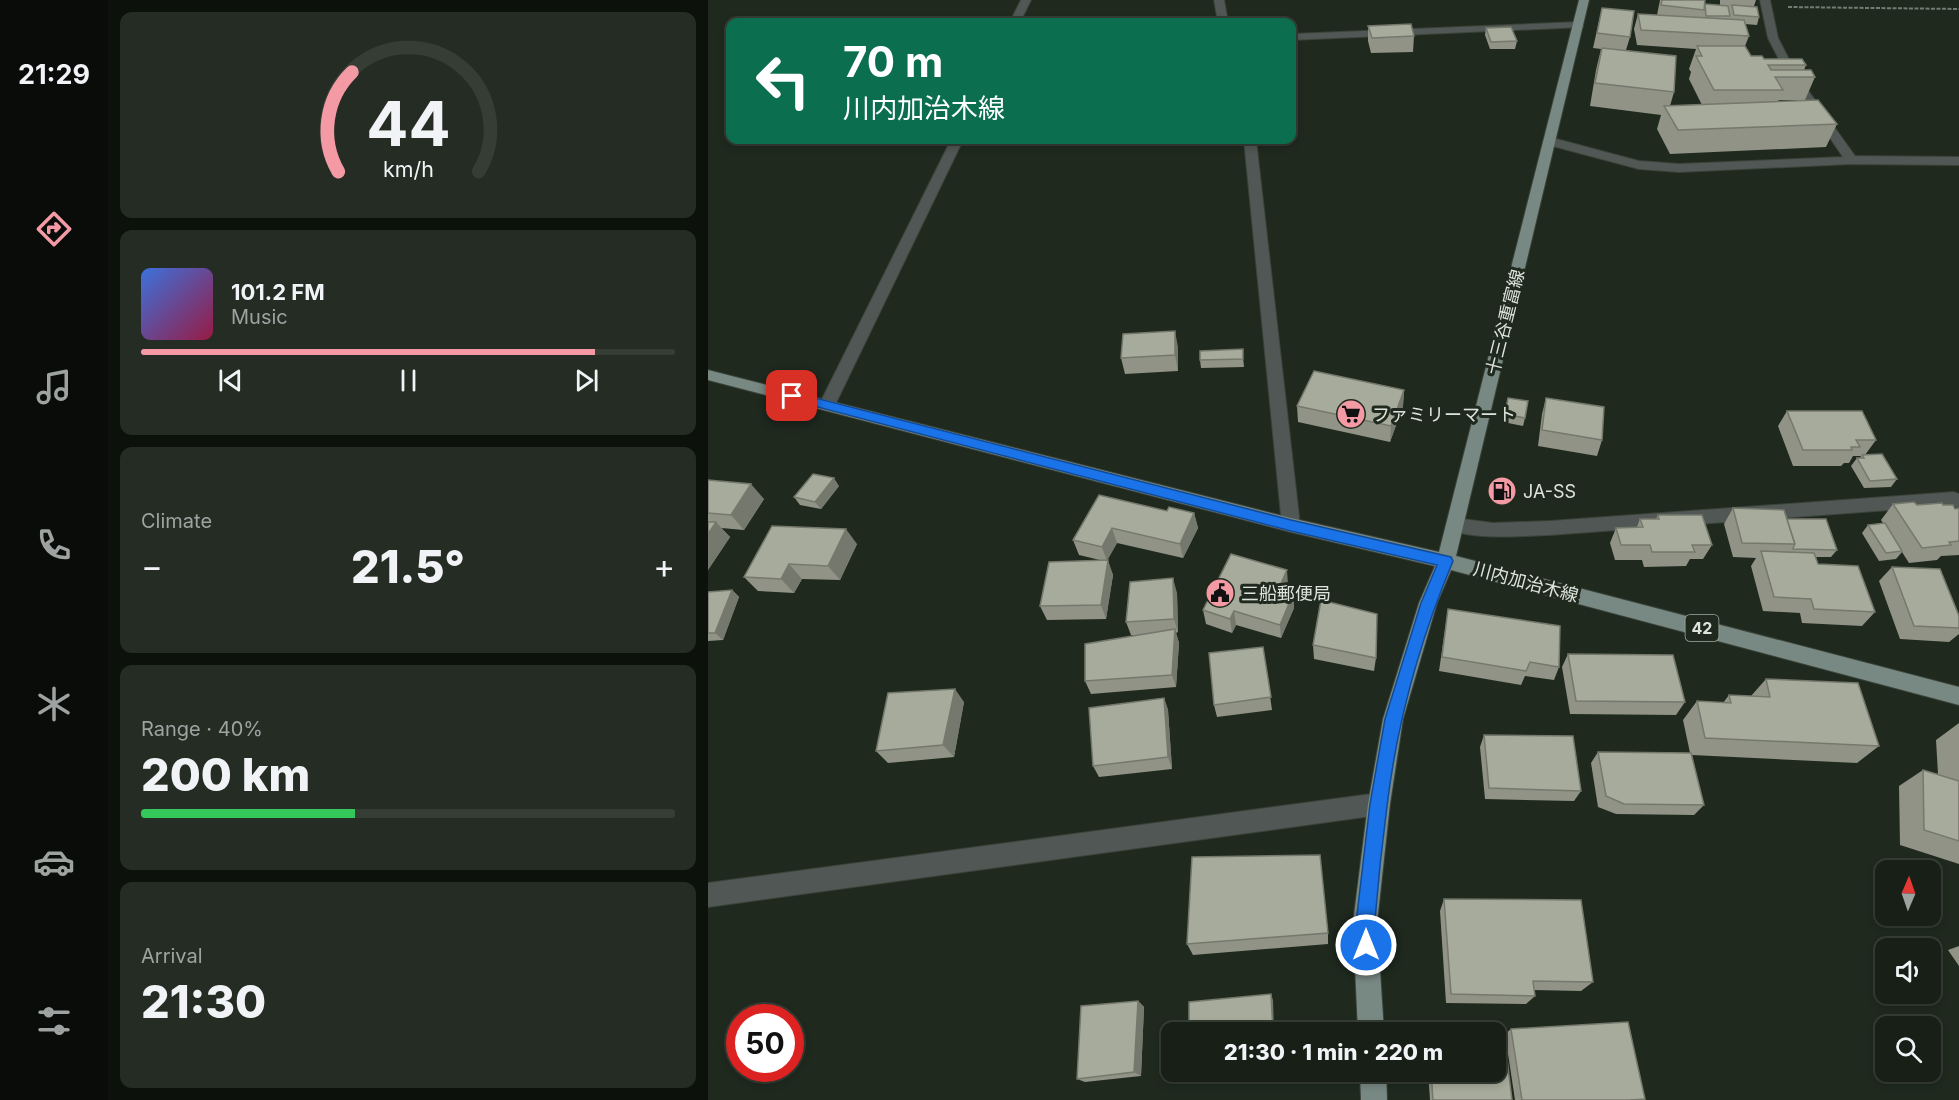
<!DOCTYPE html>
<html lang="en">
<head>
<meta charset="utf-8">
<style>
	:root { --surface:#171f16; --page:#242c23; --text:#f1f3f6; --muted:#9ea2a1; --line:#363d35; --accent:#f49aa4 }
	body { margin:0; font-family:Inter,"Noto Sans JP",sans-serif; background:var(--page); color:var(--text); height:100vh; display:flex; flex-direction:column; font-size:22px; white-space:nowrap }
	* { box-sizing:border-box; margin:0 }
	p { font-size:20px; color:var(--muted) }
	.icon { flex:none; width:33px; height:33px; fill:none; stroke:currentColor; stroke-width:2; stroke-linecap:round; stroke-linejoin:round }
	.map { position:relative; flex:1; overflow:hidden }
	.drawer { display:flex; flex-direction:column; gap:12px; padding:12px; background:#0d110c; width:600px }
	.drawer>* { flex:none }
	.guide { position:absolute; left:18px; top:18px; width:570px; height:126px; border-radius:12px; box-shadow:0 3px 9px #0003,0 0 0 2px var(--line); background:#0b6e4f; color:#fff; overflow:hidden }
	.needle { width:39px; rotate:2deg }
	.buttons { position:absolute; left:1167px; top:860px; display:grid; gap:12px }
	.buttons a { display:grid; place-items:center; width:66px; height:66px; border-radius:12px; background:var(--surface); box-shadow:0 3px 9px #0003,0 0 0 2px var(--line); font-size:30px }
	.speed { position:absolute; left:18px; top:1004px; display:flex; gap:12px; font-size:30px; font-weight:700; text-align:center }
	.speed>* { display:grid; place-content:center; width:78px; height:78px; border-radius:50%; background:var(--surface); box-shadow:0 3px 9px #0003,0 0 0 2px var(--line); line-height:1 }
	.speed .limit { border:9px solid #d22; background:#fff; color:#111 }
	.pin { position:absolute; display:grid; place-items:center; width:51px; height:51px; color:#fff; margin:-26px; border-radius:12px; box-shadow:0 3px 9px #0006 }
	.me { position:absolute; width:66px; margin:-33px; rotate:0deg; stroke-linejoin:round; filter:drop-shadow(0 0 4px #0008) }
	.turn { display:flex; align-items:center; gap:21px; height:126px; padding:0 18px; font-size:27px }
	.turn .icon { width:78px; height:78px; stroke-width:2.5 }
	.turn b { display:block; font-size:42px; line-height:51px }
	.big { font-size:45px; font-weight:800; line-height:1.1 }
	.drawer .card { flex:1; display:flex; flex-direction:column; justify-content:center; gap:9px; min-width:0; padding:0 21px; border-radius:12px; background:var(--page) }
	.drawer .dial { align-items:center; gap:0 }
	.dial svg { height:156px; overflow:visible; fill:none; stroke:var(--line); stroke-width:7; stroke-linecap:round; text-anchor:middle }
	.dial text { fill:var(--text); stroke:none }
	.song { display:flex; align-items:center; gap:18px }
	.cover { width:72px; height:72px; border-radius:9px; background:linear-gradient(135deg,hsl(220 70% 55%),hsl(340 70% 35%)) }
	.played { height:6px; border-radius:3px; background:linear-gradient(90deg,var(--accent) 85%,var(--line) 85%) }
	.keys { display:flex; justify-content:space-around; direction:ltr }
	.heat { display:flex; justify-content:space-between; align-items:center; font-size:33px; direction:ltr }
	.charge { height:9px; border-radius:4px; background:linear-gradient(90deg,#34c759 40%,var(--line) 0) }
	.trip { position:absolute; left:453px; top:1022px; width:345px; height:60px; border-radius:12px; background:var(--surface); box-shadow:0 3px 9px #0003,0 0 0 2px var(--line); font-weight:800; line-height:60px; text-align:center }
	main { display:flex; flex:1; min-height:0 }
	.tabs { display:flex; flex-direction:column; width:108px; justify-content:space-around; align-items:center; background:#090c09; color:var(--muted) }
	.tabs .icon { width:42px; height:42px }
	.tabs .selected { color:var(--accent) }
	.tabs b { font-size:27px; color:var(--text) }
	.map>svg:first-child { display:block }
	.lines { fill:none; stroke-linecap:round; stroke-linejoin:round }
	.minor-casing { stroke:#3a4339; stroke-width:2 }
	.major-casing { stroke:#3a4339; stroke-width:2 }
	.path { stroke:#737c72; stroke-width:2; stroke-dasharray:4 1.5; stroke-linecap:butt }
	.minor { fill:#505754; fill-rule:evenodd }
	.major { fill:#788882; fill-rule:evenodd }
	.wall { fill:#909385 }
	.shaded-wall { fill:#75786c }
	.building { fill:#a7ab9b; stroke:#75786c; stroke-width:1.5 }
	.route { fill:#1a73e8; stroke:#114b97; stroke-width:1.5 }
	.labels { text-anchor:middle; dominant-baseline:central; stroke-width:6; stroke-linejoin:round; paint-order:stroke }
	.shield { fill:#1f291e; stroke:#a4aca4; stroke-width:1.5 }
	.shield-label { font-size:16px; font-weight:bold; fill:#dde4dd }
	.street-label { font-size:18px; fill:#dde4dd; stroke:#1f291e }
	.poi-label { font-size:18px; fill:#dde4dd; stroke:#1f291e; text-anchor:start }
</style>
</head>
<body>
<main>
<nav class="tabs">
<b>21:29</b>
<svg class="icon selected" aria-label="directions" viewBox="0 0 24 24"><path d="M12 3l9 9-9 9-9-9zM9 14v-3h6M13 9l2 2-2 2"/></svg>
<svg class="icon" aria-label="music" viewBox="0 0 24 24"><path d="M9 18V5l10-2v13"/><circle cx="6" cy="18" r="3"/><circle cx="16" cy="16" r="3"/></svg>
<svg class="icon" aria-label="phone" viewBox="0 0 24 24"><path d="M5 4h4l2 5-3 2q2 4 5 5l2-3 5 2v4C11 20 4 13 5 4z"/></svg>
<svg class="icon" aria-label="climate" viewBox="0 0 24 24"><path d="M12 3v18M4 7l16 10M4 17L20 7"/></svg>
<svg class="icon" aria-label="car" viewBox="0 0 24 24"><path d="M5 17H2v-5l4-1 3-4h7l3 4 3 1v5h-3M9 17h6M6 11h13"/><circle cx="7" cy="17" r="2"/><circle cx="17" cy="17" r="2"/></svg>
<svg class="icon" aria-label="filters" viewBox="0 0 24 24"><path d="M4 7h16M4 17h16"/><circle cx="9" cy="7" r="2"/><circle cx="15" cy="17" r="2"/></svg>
</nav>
<section class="drawer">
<div class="card dial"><svg viewBox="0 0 100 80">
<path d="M14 69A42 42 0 1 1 86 69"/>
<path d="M14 69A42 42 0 0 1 21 18" stroke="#f49aa4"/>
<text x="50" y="56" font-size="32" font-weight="700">44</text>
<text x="50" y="72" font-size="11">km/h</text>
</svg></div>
<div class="card">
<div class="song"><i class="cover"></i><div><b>101.2 FM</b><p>Music</p></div></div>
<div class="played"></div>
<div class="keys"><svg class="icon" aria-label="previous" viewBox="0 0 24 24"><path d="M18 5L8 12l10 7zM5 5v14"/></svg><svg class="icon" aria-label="pause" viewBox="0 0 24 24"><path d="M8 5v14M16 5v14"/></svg><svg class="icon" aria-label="next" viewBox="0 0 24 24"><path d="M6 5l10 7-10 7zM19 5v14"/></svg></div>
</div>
<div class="card"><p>Climate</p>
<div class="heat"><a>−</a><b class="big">21.5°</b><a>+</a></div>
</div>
<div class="card"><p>Range · 40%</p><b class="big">200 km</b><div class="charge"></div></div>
<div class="card"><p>Arrival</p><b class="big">21:30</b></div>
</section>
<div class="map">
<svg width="1251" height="1100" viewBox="0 0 1251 1100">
	<rect width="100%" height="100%" fill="#1f291e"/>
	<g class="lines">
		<g class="minor-casing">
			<g id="minor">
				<polygon points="313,0 323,0 312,22 302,22"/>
				<polygon points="506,0 516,0 520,22 510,22"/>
				<polygon points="1052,0 1062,0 1070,38 1089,75 1147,156 1251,157 1251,165 1143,164 971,172 931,169 837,144 835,141 841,137 931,161 971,164 1135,157 1079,75 1060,38"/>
				<polygon points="871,22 875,23 875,27 584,40 584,34"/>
				<polygon points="243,140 255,140 127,405 125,409 113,409 111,405"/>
				<polygon points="536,140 548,140 592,525 589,530 583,532 577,530 574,525"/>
				<path d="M 1246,492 L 1251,494 L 1251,508 L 1245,506 L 1209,508 L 842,535 C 809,536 773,540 741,530 L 738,525 L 741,520 L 747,518 L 785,523 L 842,521 Z"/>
				<polygon points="671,793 679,796 682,804 679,812 671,815 0,907 0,883"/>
			</g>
		</g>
		<g class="major-casing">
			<g id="major">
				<polygon points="871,0 881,0 748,556 1251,687 1251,705 743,570 729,603 695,719 682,804 669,923 676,1032 650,1032 645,923 660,804 675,719 711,603 727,566 583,532 0,380 0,370 583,518 731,552"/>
				<polygon points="652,1071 678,1071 679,1100 653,1100"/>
			</g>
		</g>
		<polyline class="path" points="1080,7 1251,9"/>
		<use href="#minor" class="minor"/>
		<use href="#major" class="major"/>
	</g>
	<g class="wall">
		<polygon points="952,0 997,0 997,4 1012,5 1012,0 1048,0 1046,6 1051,17 1049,25 1037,24 1041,36 1037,46 1043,56 1056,59 1098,65 1096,70 1107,77 1097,100 1071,100 1070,101 1129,124 1118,147 962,154 949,129 953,115 882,106 888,70 893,49 885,48 894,8 922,37 918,50 966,92 962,106 994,105 981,79 983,72 981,69 988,49 929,45 926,29 930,14 949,15"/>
		<polygon points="660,26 706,36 705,52 663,53 660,41"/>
		<polygon points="778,28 809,41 807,49 782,49 777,35"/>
		<polygon points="470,347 470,371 417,374 413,358"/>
		<polygon points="535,357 536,367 493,368 492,360"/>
		<polygon points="696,390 695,406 682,442 590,422 589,406"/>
		<polygon points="800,398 817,418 815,426 795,422"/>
		<polygon points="838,398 894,440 889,456 830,446 834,414"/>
		<polygon points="1079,411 1168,440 1157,455 1189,479 1183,487 1156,488 1143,466 1149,458 1152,458 1153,456 1145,456 1141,463 1136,463 1133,466 1085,466 1070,426"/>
		<polygon points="0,480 56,499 36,530 13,528 22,537 0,570"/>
		<polygon points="131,486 113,509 92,505 86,497"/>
		<polygon points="1185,504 1235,505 1247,509 1251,508 1251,555 1233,556 1229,560 1201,563 1194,552 1188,559 1171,561 1154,533 1160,525 1175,523 1173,520"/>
		<polygon points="1025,508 1079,519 1129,550 1123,557 1108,557 1110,564 1167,612 1154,626 1094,623 1092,613 1055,611 1043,566 1048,558 1025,557 1016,524"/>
		<polygon points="459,511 486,513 490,528 475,558 409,543 399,560 405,575 398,619 339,620 332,606 396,561 371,555 365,540"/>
		<polygon points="950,515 1004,545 995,559 982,559 978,566 936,567 934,560 907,560 902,543 908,528 929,527 932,519 948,519"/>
		<polygon points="149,544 132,580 94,579 86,593 50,591 36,577"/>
		<polygon points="1184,567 1251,616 1251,634 1241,642 1192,639 1171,581"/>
		<polygon points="580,584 577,592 585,594 586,608 573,638 528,625 524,633 498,624 495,610"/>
		<polygon points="24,590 31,597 15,640 0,641 0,592"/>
		<polygon points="469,593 470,632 468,633 471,643 468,687 383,694 377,681 431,635 423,635 418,622"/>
		<polygon points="740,609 851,667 846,680 817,676 813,685 731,671"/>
		<polygon points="605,645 668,658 666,671 606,659"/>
		<polygon points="555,647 564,710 509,717 506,705"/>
		<polygon points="860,654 977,702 968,715 862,714 854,667"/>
		<polygon points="1058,679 1171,746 1149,763 984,755 996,805 986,815 908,814 890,807 883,763 890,752 982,753 975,720 989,701 1015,703 1021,695 1043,696"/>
		<polygon points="456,698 460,710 464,769 391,777 385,766"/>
		<polygon points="256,702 246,757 180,763 168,751"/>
		<polygon points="1251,723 1251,864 1192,845 1191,786 1215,770 1230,774 1228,740"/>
		<polygon points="776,735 873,791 866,801 777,799 772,747"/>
		<polygon points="736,899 885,982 873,991 826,990 827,996 818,1004 738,1003 732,911"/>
		<polygon points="620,933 620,944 485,955 479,944"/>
		<polygon points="1251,946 1251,966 1240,950"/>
		<polygon points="430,1001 436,1007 433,1076 377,1082 369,1079"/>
		<polygon points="795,1026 804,1100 722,1100 720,1071 788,1071 788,1032 718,1032 720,1029"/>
		<polygon points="803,1029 937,1099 934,1100 807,1100 797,1034"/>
	</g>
	<g class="shaded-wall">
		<polygon points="467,331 470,347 470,371 467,355"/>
		<polygon points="696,390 695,406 682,442 683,426"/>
		<polygon points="126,478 131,486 113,509 107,502"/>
		<polygon points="43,484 56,499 36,530 23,515"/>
		<polygon points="486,513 490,528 475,558 472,544"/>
		<polygon points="8,522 22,537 0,570 0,534"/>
		<polygon points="404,528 409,543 399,561 394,547"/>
		<polygon points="138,529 149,544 132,580 120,566"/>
		<polygon points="400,560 405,575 398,619 393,605"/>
		<polygon points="81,564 94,579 86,593 73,579"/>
		<polygon points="579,570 580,584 572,604 570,590"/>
		<polygon points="465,578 469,593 470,632 466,619"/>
		<polygon points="24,590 31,597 15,640 7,633"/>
		<polygon points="585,594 586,608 573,638 572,625"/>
		<polygon points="526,611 528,625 524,633 522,619"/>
		<polygon points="467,629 471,643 468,687 464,675"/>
		<polygon points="247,689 256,702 246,757 235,745"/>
		<polygon points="456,698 460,710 464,769 460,757"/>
		<polygon points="563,994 565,1000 566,1032 565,1032"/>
		<polygon points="430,1001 436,1007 433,1076 426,1072"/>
	</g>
	<g class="building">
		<polygon points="954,0 997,0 996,10 953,5"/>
		<polygon points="997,4 1020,6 1022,16 998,16"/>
		<polygon points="1024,5 1049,7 1051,17 1026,15"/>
		<polygon points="894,8 926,11 922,37 889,33"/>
		<polygon points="930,14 1036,20 1041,36 933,30"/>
		<polygon points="703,24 706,36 664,38 660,26"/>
		<polygon points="803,27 809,41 783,42 778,28"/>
		<polygon points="989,46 1037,46 1043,56 1054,56 1056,59 1094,59 1098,65 1060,65 1063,70 1103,70 1107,77 1067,77 1075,90 1006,90 988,56 994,56"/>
		<polygon points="894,48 968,56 966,92 887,83"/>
		<polygon points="1110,100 1129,124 970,130 956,106"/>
		<polygon points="467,331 467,355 413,358 415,334"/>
		<polygon points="535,349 535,359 492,360 492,351"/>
		<polygon points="606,371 696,390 683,426 589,406"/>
		<polygon points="800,398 820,401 817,418 797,414"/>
		<polygon points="838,398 896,407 894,440 834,430"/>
		<polygon points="1079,411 1154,411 1168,440 1148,440 1152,447 1143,447 1144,450 1095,450"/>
		<polygon points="1174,454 1189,479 1162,481 1149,458 1156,458 1154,455"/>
		<polygon points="105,474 126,478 107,502 86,497"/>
		<polygon points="0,480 43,484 23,515 0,513"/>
		<polygon points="391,495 459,511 461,507 486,513 472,544 404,528 394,547 365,540"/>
		<polygon points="1206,502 1209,505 1234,503 1235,505 1245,505 1247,509 1251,508 1251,541 1241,542 1243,545 1214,548 1185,504"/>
		<polygon points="1025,508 1076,510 1087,544 1034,543"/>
		<polygon points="950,515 994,515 1004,545 984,545 987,552 944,552 942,545 913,545 908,528 935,527 932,519 951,519"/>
		<polygon points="1079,519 1118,519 1129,550 1085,549 1085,548 1087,544"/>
		<polygon points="0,522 8,522 0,534"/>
		<polygon points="1177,523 1194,551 1178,553 1160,525"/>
		<polygon points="64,526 138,529 120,566 81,564 73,579 36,577"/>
		<polygon points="1053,551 1106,553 1110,564 1150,566 1167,612 1106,609 1103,599 1066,597"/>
		<polygon points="523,554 579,570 570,590 585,594 572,625 526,611 522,619 495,610"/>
		<polygon points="400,560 393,605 332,606 341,562"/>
		<polygon points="1184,567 1232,569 1251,616 1251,628 1206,626"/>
		<polygon points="465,578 466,619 418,622 422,582"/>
		<polygon points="24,590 7,633 0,633 0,592"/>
		<polygon points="613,600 669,614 668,658 605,645"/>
		<polygon points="740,609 852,626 851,667 822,662 818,671 734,657"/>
		<polygon points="467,629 464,675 377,681 377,644"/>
		<polygon points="555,647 563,697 506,705 501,653"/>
		<polygon points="860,654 965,655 977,702 868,701"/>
		<polygon points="1058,679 1150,683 1171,746 997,738 989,701 1023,703 1021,695 1062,697"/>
		<polygon points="247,689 235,745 168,751 180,693"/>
		<polygon points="456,698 460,757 385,766 381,708"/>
		<polygon points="776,735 865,736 873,791 781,788"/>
		<polygon points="890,752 983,753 996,805 916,804 898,796"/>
		<polygon points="1215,770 1251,781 1251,841 1216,830"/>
		<polygon points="612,855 620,933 479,944 484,857"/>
		<polygon points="736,899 873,900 885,982 825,981 827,996 743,994"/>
		<polygon points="563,994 565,1032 481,1032 481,1002"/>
		<polygon points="430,1001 426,1072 369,1079 373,1006"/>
		<polygon points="920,1022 937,1099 921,1100 814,1100 803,1029"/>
		<polygon points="795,1026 804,1100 725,1100 723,1071 788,1071 788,1032 720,1032 720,1029"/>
	</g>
	<path class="route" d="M 84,392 L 583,520 L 743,557 L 745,561 C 712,640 689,722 679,806 C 674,844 670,882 667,920 C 666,930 669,941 665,951 L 658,954 L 652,951 L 649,945 L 648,923 L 662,804 L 677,719 L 713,603 L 729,565 L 583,531 L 79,399 L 79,393 Z"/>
	<defs>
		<g id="supermarket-disc" transform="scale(1.5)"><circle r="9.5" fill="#f49aa4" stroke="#1f291e"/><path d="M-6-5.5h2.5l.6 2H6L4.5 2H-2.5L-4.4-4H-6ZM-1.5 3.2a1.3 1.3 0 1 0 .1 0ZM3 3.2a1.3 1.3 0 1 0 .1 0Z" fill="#111"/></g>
		<g id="fuel-disc" transform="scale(1.5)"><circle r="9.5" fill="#f49aa4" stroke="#1f291e"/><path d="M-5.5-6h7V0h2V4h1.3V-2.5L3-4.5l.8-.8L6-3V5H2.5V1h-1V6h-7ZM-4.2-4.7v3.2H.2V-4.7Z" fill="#111"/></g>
		<g id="civic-disc" transform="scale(1.5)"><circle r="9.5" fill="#f49aa4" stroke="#1f291e"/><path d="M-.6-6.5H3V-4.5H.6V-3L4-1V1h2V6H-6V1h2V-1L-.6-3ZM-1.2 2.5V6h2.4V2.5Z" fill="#111"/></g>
	</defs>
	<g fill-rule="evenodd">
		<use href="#supermarket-disc" x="643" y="414"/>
		<use href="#fuel-disc" x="794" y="491"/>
		<use href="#civic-disc" x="512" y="593"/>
	</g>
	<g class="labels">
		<rect class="shield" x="977.5" y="615" width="33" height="26" rx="4.5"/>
		<g class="shield-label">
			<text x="994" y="628">42</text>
		</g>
		<g class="street-label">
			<text transform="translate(797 322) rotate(-76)">十三谷重富線</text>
			<text transform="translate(818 582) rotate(15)">川内加治木線</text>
		</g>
		<g class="poi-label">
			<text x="664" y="414">ファミリーマート</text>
			<text x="815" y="491">JA-SS</text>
			<text x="533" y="593">三船郵便局</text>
		</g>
	</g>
</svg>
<div class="buttons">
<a><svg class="needle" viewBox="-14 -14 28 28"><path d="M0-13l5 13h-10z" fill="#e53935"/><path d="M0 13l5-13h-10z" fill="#9ea2a1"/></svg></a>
<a><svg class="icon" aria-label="sound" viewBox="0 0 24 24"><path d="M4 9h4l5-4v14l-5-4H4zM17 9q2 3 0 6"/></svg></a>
<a><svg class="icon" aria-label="search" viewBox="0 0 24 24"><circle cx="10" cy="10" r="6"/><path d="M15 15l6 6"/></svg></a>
</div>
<div class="speed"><div class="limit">50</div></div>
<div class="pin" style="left:84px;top:396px;background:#d93025"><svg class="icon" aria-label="arrive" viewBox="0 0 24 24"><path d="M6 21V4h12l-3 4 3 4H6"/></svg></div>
<svg class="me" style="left:658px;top:945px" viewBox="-20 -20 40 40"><circle r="17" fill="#1a73e8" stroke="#fff" stroke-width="3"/><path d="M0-11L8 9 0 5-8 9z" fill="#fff"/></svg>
<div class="trip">21:30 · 1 min · 220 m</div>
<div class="guide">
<div class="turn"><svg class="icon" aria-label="left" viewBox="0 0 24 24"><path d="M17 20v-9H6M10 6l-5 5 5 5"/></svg><div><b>70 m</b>川内加治木線</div></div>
</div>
</div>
</main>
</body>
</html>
